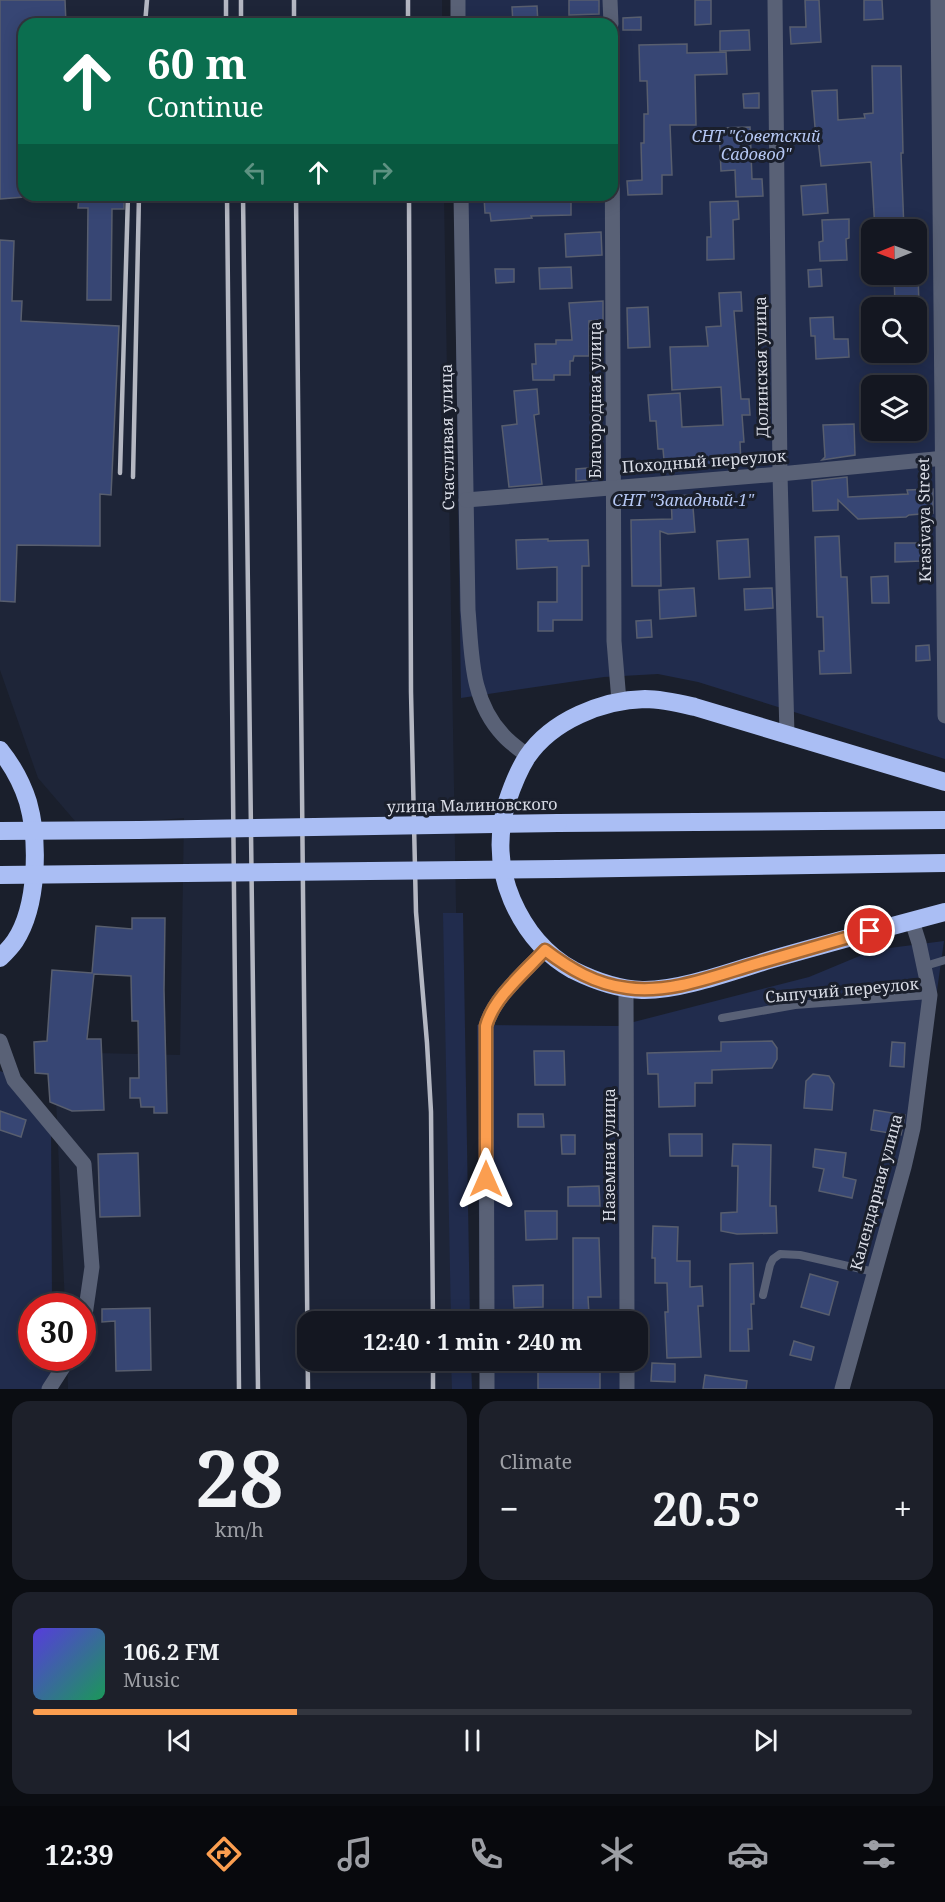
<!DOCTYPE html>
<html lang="en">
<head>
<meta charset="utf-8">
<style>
	:root { --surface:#141721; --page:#1d202a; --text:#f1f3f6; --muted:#9d9fa5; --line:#33363f; --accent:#fb9e50 }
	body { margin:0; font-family:"Noto Serif",serif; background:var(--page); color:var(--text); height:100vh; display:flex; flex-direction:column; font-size:22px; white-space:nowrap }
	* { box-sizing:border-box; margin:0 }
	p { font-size:20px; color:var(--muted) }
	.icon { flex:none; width:33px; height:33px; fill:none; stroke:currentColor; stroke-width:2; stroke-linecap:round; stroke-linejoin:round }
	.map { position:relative; height:1389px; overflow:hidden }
	.details { display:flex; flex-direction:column; gap:12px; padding:12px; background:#0b0d12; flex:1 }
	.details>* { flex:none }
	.hud { position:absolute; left:18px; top:18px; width:600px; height:183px; border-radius:18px; box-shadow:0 3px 15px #0003,0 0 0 2px var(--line); background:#0b6e4f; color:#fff; overflow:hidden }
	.needle { width:39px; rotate:269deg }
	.fabs { position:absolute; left:861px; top:219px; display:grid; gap:12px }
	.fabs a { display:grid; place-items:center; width:66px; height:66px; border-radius:12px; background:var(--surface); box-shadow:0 3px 15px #0003,0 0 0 2px var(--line); font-size:30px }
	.speed { position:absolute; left:18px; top:1293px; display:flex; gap:12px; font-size:30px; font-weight:700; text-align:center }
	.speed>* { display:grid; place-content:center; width:78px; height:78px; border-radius:50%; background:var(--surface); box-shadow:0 3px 15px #0003,0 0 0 2px var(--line); line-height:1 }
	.speed .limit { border:9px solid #d22; background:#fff; color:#111 }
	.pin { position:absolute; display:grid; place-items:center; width:51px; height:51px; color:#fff; margin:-26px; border:3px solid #fff; border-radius:50%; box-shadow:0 2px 6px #0007 }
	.me { position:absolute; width:66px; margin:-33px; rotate:0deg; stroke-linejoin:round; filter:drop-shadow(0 0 4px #0008) }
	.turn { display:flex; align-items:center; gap:21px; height:126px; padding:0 30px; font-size:27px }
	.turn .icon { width:78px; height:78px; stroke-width:2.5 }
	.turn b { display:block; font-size:42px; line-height:51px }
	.lanes { display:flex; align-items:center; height:57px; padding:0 30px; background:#0003; justify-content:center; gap:30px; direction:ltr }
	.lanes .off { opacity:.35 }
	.big { font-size:45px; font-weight:700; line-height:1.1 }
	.details .widget { flex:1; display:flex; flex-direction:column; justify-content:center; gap:9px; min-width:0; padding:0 21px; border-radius:18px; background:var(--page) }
	.details .dial { align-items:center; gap:0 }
	.dial b { font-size:78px; line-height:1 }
	.song { display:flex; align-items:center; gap:18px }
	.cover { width:72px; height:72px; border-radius:9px; background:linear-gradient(135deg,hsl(250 70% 55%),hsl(150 70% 35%)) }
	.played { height:6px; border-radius:3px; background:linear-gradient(90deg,var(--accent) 30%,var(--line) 30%) }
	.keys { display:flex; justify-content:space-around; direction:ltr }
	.heat { display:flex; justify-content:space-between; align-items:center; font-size:33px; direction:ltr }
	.details .tiles { flex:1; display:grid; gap:12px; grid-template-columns:1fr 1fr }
	.widget:last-child { grid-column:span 2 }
	.trip { position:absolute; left:297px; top:1311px; width:351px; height:60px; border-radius:18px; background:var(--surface); box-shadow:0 3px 15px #0003,0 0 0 2px var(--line); font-weight:700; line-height:60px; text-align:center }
	.tab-bar { display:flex; height:96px; justify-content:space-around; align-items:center; background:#08090d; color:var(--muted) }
	.tab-bar .icon { width:42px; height:42px }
	.tab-bar .current { color:var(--accent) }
	.tab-bar b { font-size:27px; color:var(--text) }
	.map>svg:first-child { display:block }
	.built { fill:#1e2538 }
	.green { fill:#212c4d; fill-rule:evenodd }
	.building { fill:#374674; stroke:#585e6e; stroke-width:1.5 }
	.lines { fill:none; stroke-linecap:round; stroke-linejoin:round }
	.lane { stroke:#596176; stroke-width:8 }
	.street { stroke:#596176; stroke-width:15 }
	.highway { stroke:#aabef4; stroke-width:18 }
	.rail { stroke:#b4b7c2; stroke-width:4.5 }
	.highway-bridge { stroke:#aabef4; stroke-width:18 }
	.route-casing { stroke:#a36734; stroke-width:15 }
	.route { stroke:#fb9e50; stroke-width:10 }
	.labels { text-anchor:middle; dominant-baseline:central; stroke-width:6; stroke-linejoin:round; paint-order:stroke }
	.park-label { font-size:16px; font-style:italic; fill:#b5c7f3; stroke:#1a1f2c }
	.street-label { font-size:16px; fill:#d9dce6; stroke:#1a1f2c }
</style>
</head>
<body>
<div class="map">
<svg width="945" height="1389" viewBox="0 0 945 1389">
	<rect width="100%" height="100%" fill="#1a1f2c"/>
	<polygon class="built" points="0,0 442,0 442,24 24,24 24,195 444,195 463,1321 308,1322 308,1360 463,1361 464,1389 68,1389 67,1358 82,1358 82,1306 65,1306 54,1052 180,1055 184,818 135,822 75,821 38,778 0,670"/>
	<g class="green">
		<path d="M 451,0 L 945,0 L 945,759 L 698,682 L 658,674 L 604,677 L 461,698 L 454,195 L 612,195 L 612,24 L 451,24 ZM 872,230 L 916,230 L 916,274 L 872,274 ZM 872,308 L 916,308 L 916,352 L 872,352 ZM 872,386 L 916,386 L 916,430 L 872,430 Z"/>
		<polygon points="443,913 463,913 470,1321 451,1321"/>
		<polygon points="944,941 913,1160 837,1389 481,1389 481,1361 638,1360 638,1322 480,1321 477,1025 618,1026 809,977 874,950"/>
		<polygon points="0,1071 20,1078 51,1117 52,1306 32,1306 32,1358 52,1358 52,1389 0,1389"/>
		<polygon points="451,1361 471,1361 472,1389 452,1389"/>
	</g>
	<g class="building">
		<polygon points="0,0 65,0 66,24 24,24 24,197 0,199"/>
		<polygon points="569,0 599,0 599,14 569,15"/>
		<polygon points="695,0 711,0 711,24 695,25"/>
		<polygon points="805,0 819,0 821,42 791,44 790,27 806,27"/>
		<polygon points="864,0 882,0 883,19 864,20"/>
		<polygon points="537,6 538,24 513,24 512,7"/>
		<polygon points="641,17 641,30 623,30 623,18"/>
		<polygon points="749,30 750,50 720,51 720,31"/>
		<polygon points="687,44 687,53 726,52 727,74 695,75 696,125 670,125 672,175 662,175 662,194 628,195 627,181 642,180 641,143 644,143 644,114 648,114 647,81 640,81 639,45"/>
		<polygon points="872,66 901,66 903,153 901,153 904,230 875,230 871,162 821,166 818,139 816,139 812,91 837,90 838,120 865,118 864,114 873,113"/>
		<polygon points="759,93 759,108 744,108 743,94"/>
		<polygon points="750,127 752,179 762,179 763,196 736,197 735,170 721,171 719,128"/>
		<polygon points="826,184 828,213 803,215 801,186"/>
		<polygon points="79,195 124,195 124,209 112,209 111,300 87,300 88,208 78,208"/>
		<polygon points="489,195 571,195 571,215 531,216 532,218 491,221 490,213 485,213 484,197 489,197"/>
		<polygon points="738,201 739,219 733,220 734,259 707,260 707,237 711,237 710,202"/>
		<polygon points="849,219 849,238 846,239 847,260 820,261 819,242 823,241 822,220"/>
		<polygon points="601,232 602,255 566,257 565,234"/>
		<polygon points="0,240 14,241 12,301 22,301 21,321 119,326 111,495 100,494 100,546 17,545 15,602 0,601"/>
		<polygon points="571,267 572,288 540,289 539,268"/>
		<polygon points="495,269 514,269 514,282 496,283"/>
		<polygon points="821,269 822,286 809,287 808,270"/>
		<polygon points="894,274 918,274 919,305 895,306"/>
		<polygon points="741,292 742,311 734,311 741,399 749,399 750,415 742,415 744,442 740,442 741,464 687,467 687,470 669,472 669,468 665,472 663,449 658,449 656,421 650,421 648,395 680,393 682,427 723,425 721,387 672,390 670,347 708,346 706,327 721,326 719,293"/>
		<polygon points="603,301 603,320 589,321 589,356 574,356 573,361 570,361 570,375 554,375 554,380 533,380 532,364 536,364 535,344 556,344 556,340 572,340 569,303"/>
		<polygon points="648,307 650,347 628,348 627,308"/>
		<polygon points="833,317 834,339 848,339 849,357 816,359 815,336 811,336 810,318"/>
		<polygon points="537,389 539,414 534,415 542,484 509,487 502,426 517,424 514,391"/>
		<polygon points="854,424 855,455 822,460 825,457 823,425"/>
		<polygon points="600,467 600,479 576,481 576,469"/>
		<polygon points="847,477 848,497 908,494 907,490 933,489 933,513 909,515 906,517 858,519 838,500 838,510 813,511 812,481"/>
		<polygon points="692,495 695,532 668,534 660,531 661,586 632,586 631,520 672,519 671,496"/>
		<polygon points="839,536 841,577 847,577 851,673 820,674 819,651 824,651 823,617 817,617 815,537"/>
		<polygon points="548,539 548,541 588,540 589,566 582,566 582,620 553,620 553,631 538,631 538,602 557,602 557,567 517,569 516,540"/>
		<polygon points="748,539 750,577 719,579 717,541"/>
		<polygon points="895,543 922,543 922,561 895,562"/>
		<polygon points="888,576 889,603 872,603 871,577"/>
		<polygon points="694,588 696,616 660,619 659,590"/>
		<polygon points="772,588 773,608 745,610 744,589"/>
		<polygon points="651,620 652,637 637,638 636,621"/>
		<polygon points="929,645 930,660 916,661 916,646"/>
		<polygon points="132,918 165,918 164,990 167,1113 154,1113 154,1107 141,1107 140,1098 130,1098 130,1078 139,1078 138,1021 132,1021 131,976 94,974 87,1039 101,1039 104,1110 72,1111 50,1102 48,1074 35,1073 34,1042 47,1041 52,970 92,973 96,926 132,929"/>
		<polygon points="772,1041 777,1048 777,1059 772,1068 712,1070 712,1083 695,1083 695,1106 659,1107 658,1074 648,1074 647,1053 721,1051 721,1042"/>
		<polygon points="892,1042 905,1043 904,1067 890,1066"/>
		<polygon points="534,1051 564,1051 565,1085 535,1085"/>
		<polygon points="813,1074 829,1076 834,1084 832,1110 804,1108 806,1081"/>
		<polygon points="874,1110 905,1115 901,1135 871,1130"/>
		<polygon points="0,1111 26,1120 21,1137 0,1130"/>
		<polygon points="518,1114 543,1114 544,1127 518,1127"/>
		<polygon points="669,1134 702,1134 702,1156 670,1156"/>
		<polygon points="561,1135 575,1135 575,1154 562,1154"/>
		<polygon points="733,1144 771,1145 770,1206 776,1206 777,1233 737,1234 721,1231 721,1213 737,1212 738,1166 732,1166"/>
		<polygon points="815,1149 846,1153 843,1177 856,1180 852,1198 819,1191 824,1169 813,1167"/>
		<polygon points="138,1153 140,1216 100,1217 98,1154"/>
		<polygon points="599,1186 600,1206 568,1206 568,1187"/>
		<polygon points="525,1211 557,1211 557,1239 526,1240"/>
		<polygon points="653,1226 678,1227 677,1261 690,1261 690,1287 702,1286 703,1306 698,1306 701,1357 667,1358 665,1312 668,1312 667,1283 655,1283 655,1258 652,1258"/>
		<polygon points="573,1238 599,1238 601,1297 588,1297 589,1314 573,1314"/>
		<polygon points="753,1263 754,1304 751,1304 752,1329 748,1329 749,1351 730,1351 730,1264"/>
		<polygon points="810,1274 838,1282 829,1315 801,1307"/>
		<polygon points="543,1285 543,1307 514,1308 513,1286"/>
		<polygon points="150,1308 151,1370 116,1371 115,1321 102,1322 102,1309"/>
		<polygon points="794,1341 814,1347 811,1360 790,1355"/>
		<polygon points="564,1361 564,1363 600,1363 600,1389 538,1389 538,1362"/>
		<polygon points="652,1363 675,1364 675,1382 651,1381"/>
		<polygon points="705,1375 747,1381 746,1389 703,1389"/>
	</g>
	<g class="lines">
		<g class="lane">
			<polyline points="925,966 945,960"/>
			<polyline points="722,1018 795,1005 930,995"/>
			<polyline points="763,1295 770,1265 773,1259 780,1254 800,1255 874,1272"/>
		</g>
		<g class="street">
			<polyline points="458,0 458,24"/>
			<polyline points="610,0 611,24"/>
			<polyline points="775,0 780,474 787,734"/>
			<polyline points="938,0 945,716"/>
			<polyline points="612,97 614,641 619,701"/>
			<path d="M 461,195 L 468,610 C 472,654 470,700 503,735 C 510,743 519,749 528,756"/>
			<polyline points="466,500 780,474 945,458"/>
			<polyline points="626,988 627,1322"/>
			<polyline points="0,1041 14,1080 84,1164 92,1267 82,1336"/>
			<path d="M 487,1322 L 486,1026 C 494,997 525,972 545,950"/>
			<polyline points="487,1360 487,1389"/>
			<polyline points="627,1360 627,1389"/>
			<polyline points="49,1389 69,1358"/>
			<polyline points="842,1389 904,1167 913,1128 930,995 919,943 912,921"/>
		</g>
		<g class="highway">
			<path d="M 0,750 C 12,765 22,783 28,802 C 39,841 38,906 15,941 C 11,947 5,953 0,958"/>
			<path d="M 945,782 L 695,707 C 678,703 662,699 645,699 C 603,700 552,720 527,757 C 518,771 512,787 507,802 C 497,836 498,867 512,900 C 525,930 544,954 573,970 C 595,981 618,989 642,990 C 678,991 730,972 766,961 C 825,944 885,928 945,912"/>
			<polyline points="558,823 945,820"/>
			<polyline points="558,869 945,863"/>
		</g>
		<g class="rail">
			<polyline points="241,0 241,24"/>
			<polyline points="294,0 294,24"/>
			<polyline points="408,0 408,24"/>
			<polyline points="145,24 147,0"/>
			<polyline points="226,24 226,0"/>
			<polyline points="227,195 239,1389"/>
			<polyline points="243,195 258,1389"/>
			<polyline points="296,195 308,1389"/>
			<polyline points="409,195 411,692 416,912 427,1043 431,1112 433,1322"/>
			<polyline points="120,473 128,195"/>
			<polyline points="133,477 139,195"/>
			<polyline points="433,1360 433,1389"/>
		</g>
		<g class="highway-bridge">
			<polyline points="0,831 139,830 558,823"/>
			<polyline points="0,875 558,869"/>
		</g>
	</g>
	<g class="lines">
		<g class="route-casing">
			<path id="route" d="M 486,1179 L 486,1026 C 494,997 525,972 545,950 C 570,969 595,984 627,988 C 668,994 712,977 752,965 C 791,954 831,942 870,931"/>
		</g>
		<use href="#route" class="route"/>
	</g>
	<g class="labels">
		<g class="park-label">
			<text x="756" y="136">СНТ "Советский<tspan x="756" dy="18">Садовод"</tspan></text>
			<text x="683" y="500">СНТ "Западный-1"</text>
		</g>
		<g class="street-label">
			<text transform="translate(761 367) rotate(-91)">Долинская улица</text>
			<text transform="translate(595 400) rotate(-90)">Благородная улица</text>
			<text transform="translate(447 437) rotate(-91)">Счастливая улица</text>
			<text transform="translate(704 461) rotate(-4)">Походный переулок</text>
			<text transform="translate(924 520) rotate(-91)">Krasivaya Street</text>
			<text transform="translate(472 805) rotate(-1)">улица Малиновского</text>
			<text transform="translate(842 990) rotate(-5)">Сыпучий переулок</text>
			<text transform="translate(609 1155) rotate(-90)">Наземная улица</text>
			<text transform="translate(876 1192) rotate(-75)">Календарная улица</text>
		</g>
	</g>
</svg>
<div class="fabs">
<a><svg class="needle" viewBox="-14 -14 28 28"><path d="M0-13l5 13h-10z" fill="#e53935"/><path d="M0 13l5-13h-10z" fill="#9d9fa5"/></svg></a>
<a><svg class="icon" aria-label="search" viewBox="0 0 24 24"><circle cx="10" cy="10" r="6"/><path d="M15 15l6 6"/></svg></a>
<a><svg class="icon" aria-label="layers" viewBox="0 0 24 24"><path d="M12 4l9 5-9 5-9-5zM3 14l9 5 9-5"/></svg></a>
</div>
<div class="speed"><div class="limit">30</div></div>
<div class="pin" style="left:870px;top:931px;background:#d93025"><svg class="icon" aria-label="arrive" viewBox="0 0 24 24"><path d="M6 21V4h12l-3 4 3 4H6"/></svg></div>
<svg class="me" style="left:486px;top:1179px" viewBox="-20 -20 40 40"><path d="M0-17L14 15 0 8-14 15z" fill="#fb9e50" stroke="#fff" stroke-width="4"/></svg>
<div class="trip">12:40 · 1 min · 240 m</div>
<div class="hud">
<div class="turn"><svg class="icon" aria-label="ahead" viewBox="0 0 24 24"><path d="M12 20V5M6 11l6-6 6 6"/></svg><div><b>60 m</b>Continue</div></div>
<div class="lanes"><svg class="icon off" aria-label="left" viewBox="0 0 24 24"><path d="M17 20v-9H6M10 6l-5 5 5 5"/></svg><svg class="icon" aria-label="ahead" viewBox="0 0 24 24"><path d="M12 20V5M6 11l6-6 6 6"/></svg><svg class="icon off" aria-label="right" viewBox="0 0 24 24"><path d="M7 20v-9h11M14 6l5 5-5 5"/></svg></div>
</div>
</div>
<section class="details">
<div class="tiles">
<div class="widget dial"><b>28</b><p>km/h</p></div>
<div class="widget"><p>Climate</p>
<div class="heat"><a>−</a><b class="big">20.5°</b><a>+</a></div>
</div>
<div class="widget">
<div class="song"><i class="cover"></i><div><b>106.2 FM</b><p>Music</p></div></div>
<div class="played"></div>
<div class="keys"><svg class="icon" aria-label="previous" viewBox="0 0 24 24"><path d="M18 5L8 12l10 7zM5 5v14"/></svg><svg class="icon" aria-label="pause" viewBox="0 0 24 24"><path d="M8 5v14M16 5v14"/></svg><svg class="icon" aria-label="next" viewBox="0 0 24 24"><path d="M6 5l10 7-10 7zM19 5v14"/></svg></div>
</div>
</div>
</section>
<nav class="tab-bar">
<b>12:39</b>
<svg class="icon current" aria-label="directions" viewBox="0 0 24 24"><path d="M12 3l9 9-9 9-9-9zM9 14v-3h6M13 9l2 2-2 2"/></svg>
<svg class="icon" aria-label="music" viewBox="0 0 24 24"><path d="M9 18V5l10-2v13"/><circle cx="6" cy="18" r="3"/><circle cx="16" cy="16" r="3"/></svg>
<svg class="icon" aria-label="phone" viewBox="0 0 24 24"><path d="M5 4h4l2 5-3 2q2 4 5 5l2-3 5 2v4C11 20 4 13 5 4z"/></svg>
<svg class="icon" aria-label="climate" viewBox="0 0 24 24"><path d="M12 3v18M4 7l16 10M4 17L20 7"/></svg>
<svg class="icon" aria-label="car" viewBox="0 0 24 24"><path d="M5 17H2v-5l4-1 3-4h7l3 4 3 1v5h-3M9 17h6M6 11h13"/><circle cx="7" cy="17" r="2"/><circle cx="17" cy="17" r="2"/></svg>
<svg class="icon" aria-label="filters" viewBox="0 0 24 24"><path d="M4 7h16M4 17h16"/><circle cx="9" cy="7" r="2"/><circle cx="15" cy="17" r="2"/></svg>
</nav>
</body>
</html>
